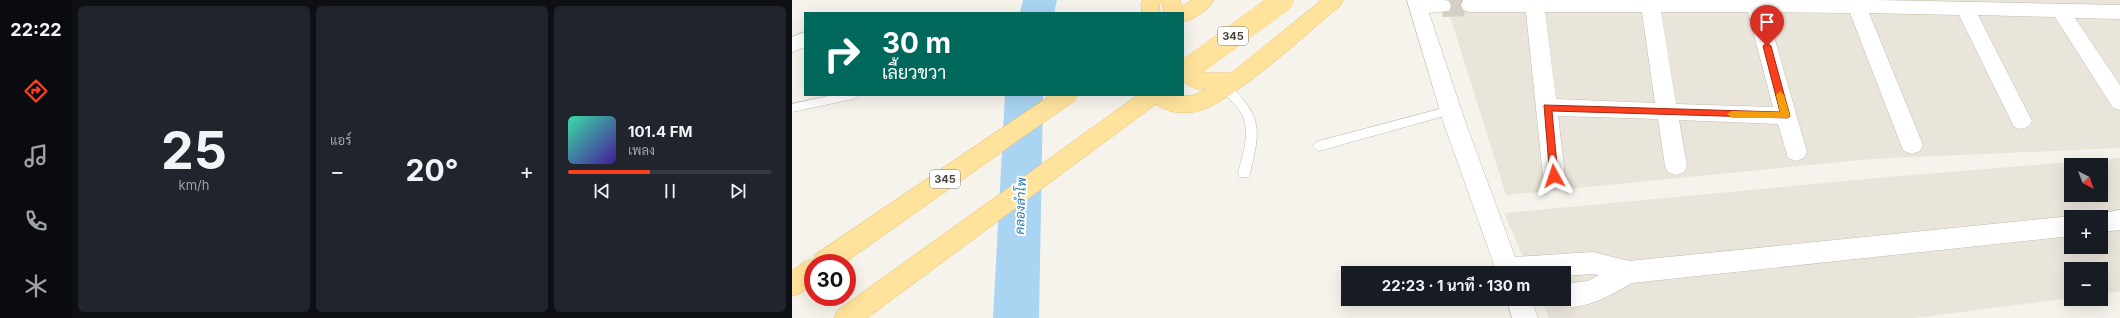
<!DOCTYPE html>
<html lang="th">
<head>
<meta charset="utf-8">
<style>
	:root { --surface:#171b24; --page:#20242c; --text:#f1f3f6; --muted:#9ea1a6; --line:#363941; --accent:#fc3f1d }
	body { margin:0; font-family:Inter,Sarabun,sans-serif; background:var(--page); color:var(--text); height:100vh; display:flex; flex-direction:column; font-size:15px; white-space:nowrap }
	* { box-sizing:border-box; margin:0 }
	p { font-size:13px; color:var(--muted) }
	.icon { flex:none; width:22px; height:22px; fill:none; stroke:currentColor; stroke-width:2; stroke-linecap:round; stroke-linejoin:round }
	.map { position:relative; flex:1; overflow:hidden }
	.side { display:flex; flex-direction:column; gap:6px; padding:6px; background:#0d0f14; width:720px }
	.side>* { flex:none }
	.guide { position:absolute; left:12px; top:12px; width:380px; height:84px; border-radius:0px; box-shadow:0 4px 16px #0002; background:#00695c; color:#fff; overflow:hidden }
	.needle { width:26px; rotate:139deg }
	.buttons { position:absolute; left:1272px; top:158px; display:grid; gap:8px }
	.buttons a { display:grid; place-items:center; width:44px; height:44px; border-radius:0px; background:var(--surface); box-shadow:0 4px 16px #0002; font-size:20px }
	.speed { position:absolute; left:12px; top:254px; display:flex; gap:8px; font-size:20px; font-weight:700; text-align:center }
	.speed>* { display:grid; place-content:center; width:52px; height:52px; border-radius:50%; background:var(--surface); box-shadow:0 4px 16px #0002; line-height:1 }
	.speed .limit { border:6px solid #d22; background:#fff; color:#111 }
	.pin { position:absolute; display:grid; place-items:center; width:34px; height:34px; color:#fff; margin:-41px -17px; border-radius:50% 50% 50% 0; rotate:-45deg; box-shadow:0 0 4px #0007 }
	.pin .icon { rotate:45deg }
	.me { position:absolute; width:44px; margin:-22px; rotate:355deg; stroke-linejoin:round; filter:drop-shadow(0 0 3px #0008) }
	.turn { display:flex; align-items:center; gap:14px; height:84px; padding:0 12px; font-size:18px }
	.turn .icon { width:52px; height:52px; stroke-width:2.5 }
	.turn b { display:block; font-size:28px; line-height:34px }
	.big { font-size:30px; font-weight:700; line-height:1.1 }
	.side .card { flex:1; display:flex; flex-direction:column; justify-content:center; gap:6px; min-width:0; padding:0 14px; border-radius:6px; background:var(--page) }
	.side .dial { align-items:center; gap:0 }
	.dial b { font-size:52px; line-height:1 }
	.song { display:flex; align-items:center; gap:12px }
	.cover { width:48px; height:48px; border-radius:6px; background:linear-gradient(135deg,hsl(160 70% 55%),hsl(260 70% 35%)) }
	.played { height:4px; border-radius:2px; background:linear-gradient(90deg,var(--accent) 40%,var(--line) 40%) }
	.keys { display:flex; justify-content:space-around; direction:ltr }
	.heat { display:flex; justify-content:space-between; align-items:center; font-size:22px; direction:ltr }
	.side .tiles { flex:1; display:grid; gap:6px; grid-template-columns:repeat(3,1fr) }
	.trip { position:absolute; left:549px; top:266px; width:230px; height:40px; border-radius:0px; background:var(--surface); box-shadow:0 4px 16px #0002; font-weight:700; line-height:40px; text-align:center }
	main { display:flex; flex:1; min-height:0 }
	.tabs { display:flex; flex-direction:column; width:72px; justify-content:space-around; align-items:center; background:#090b0e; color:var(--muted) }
	.tabs .icon { width:28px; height:28px }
	.tabs .active { color:var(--accent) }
	.tabs b { font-size:18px; color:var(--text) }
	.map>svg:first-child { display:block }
	.residential { fill:#eae5da; fill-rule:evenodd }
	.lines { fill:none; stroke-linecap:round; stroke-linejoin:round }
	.river { fill:#a9d4f2; fill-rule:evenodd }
	.street-tunnel { stroke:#d4d0c8; stroke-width:22; stroke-dasharray:22 11; stroke-linecap:butt }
	.lane-casing { stroke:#c2bbae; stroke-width:1 }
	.street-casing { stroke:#c2bbae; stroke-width:1 }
	.primary-casing { stroke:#e6c16a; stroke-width:1 }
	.lane { fill:#fff; fill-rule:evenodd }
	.street { fill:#fff; fill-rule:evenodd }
	.primary { fill:#ffe39c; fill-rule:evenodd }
	.primary-bridge-casing { stroke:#e6c16a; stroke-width:22; stroke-linecap:butt }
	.primary-bridge { stroke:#ffe39c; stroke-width:22 }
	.route { fill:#fc3f1d; stroke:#a42913 }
	.slow { fill:#f59e0b }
	.labels { text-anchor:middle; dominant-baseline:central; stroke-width:4; stroke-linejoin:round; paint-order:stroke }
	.shield { fill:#fff; stroke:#817c74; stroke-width:1 }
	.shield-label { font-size:11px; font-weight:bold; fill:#4b4439 }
	.water-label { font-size:13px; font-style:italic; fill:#2e7ab2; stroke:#fff }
</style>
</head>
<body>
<main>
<nav class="tabs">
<b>22:22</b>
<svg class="icon active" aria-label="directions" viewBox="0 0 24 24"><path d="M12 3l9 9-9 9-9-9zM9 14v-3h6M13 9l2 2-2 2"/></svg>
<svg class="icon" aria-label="music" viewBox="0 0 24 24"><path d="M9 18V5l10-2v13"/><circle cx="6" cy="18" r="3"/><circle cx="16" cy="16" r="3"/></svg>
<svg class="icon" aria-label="phone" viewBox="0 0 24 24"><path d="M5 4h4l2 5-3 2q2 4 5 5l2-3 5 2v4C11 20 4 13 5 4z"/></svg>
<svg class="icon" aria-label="climate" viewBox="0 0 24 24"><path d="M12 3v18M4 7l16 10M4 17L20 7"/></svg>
</nav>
<section class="side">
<div class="tiles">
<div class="card dial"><b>25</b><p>km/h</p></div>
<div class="card"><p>แอร์</p>
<div class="heat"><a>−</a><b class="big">20°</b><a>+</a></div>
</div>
<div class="card">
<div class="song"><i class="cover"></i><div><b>101.4 FM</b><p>เพลง</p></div></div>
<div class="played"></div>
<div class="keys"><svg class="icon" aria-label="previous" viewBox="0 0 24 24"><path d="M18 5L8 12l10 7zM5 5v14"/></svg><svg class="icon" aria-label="pause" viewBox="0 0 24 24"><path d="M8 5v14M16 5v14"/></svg><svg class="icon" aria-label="next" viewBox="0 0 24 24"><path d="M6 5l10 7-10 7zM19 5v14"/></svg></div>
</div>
</div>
</section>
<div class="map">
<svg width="1328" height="318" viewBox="0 0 1328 318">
	<rect width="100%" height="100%" fill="#f6f3ec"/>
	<g class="residential">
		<polygon points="653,0 1328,0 1328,148 1079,159 714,195"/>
		<path d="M 1328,158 L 1328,291 L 1309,294 L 1309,269 L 1279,269 L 1279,298 L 1122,318 L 757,318 L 749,299 L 772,299 L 772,273 L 738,273 L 712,213 L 1096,177 ZM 1279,165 L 1309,165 L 1309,195 L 1279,195 ZM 1279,217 L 1309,217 L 1309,247 L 1279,247 Z"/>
	</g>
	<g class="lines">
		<g class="river">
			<polygon points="231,0 265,0 262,13 228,13"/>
			<polygon points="213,95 251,95 247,318 201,318"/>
		</g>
		<polyline class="street-tunnel" points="650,6 678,5"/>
		<g class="lane-casing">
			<g id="lane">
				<path d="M 433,83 L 437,84 C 470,117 469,129 458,173 L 456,177 L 448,177 L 446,173 C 451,154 460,130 448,111 C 442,102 432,96 427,87 Z"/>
				<polygon points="41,95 67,95 61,99 0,112 0,104"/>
				<polygon points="659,106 663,107 665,110 663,113 527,151 523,149 521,146 523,143 527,141"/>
			</g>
		</g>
		<g class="street-casing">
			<g id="street">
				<path d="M 615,0 L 652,0 L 657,1 L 659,6 L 657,11 L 637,13 L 673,121 L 723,257 L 801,252 L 837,261 L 1279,216 L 1282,217 L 1279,217 L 1279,236 L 840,283 C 818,295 789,314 763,304 L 761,299 L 772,299 L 772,284 L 796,281 L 807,275 L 801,274 L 772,276 L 772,273 L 705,273 L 651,121 Z"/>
				<path d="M 671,0 L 1084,0 L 1328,5 L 1328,19 L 1283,18 L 1328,85 L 1328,110 L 1321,108 L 1263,17 L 1186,15 L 1240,121 L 1236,127 L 1229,129 L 1222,127 L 1167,15 L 1077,13 L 1131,145 L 1128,151 L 1120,154 L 1112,151 L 1109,145 L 1058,13 L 975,12 L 1015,152 L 1012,158 L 1004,161 L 996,158 L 986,124 L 887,120 L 895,166 L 892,172 L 884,175 L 876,172 L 873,166 L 866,119 L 766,116 L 773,176 L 770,183 L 762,185 L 754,183 L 751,176 L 734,12 L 678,12 L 671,10 L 669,5 ZM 753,12 L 850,12 L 863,103 L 764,99 ZM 869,12 L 956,12 L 981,107 L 884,104 Z"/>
				<polygon points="13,32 13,47 0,52 0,37"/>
				<polygon points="1328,210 1328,230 1309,232 1309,217 1300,217 1301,215"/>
				<polygon points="715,299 739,299 746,318 720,318"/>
			</g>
		</g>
		<g class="primary-casing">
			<g id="primary">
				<path d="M 351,0 L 388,0 L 389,7 L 400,0 L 422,0 C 417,10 402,19 391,22 L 391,13 L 372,13 L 370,1 L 367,5 L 368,13 L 350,13 L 349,4 Z"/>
				<path d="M 530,0 L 551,0 L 549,5 C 519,29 436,108 401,112 C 387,114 376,112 364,104 L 75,318 L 42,318 L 46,310 L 346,95 L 400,96 L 415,89 L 405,89 L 391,82 L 391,65 L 408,73 L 439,73 Z"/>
				<polygon points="259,95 285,95 282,101 52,263 21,263 21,284 9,293 0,296 0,271 12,262 22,259 23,255"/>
			</g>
		</g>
		<use href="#lane" class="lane"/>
		<use href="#street" class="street"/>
		<use href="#primary" class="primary"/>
		<g class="primary-bridge-casing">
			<polyline id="primary-bridge" points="391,73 491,0"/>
		</g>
		<use href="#primary-bridge" class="primary-bridge"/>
	</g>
	<polygon class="route" points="975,43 979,46 998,116 996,118 760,111 766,176 762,180 758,179 752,105 988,112 971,46"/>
	<polygon class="slow" points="988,91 992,95 998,116 996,118 940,118 935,114 940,111 988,112 984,95"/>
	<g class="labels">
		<g class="shield">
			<rect x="426" y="27" width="30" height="18" rx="3"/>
			<rect x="138" y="170" width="30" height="18" rx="3"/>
		</g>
		<g class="shield-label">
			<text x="441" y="36">345</text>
			<text x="153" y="179">345</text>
		</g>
		<g class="water-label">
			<text transform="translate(228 206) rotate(-88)">คลองลำโพ</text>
		</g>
	</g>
</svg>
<div class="buttons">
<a><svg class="needle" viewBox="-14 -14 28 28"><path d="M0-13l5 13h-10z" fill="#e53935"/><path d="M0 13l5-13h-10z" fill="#9ea1a6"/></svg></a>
<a>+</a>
<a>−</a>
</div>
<div class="speed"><div class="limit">30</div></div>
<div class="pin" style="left:975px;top:46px;background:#d93025"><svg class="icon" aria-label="arrive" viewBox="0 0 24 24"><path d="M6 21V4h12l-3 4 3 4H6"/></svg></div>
<svg class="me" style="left:762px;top:176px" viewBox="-20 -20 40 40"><path d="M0-17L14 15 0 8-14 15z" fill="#fc3f1d" stroke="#fff" stroke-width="4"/></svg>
<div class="trip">22:23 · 1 นาที · 130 m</div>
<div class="guide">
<div class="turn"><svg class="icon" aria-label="right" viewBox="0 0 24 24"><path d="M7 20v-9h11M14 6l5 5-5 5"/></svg><div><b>30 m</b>เลี้ยวขวา</div></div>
</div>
</div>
</main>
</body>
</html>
